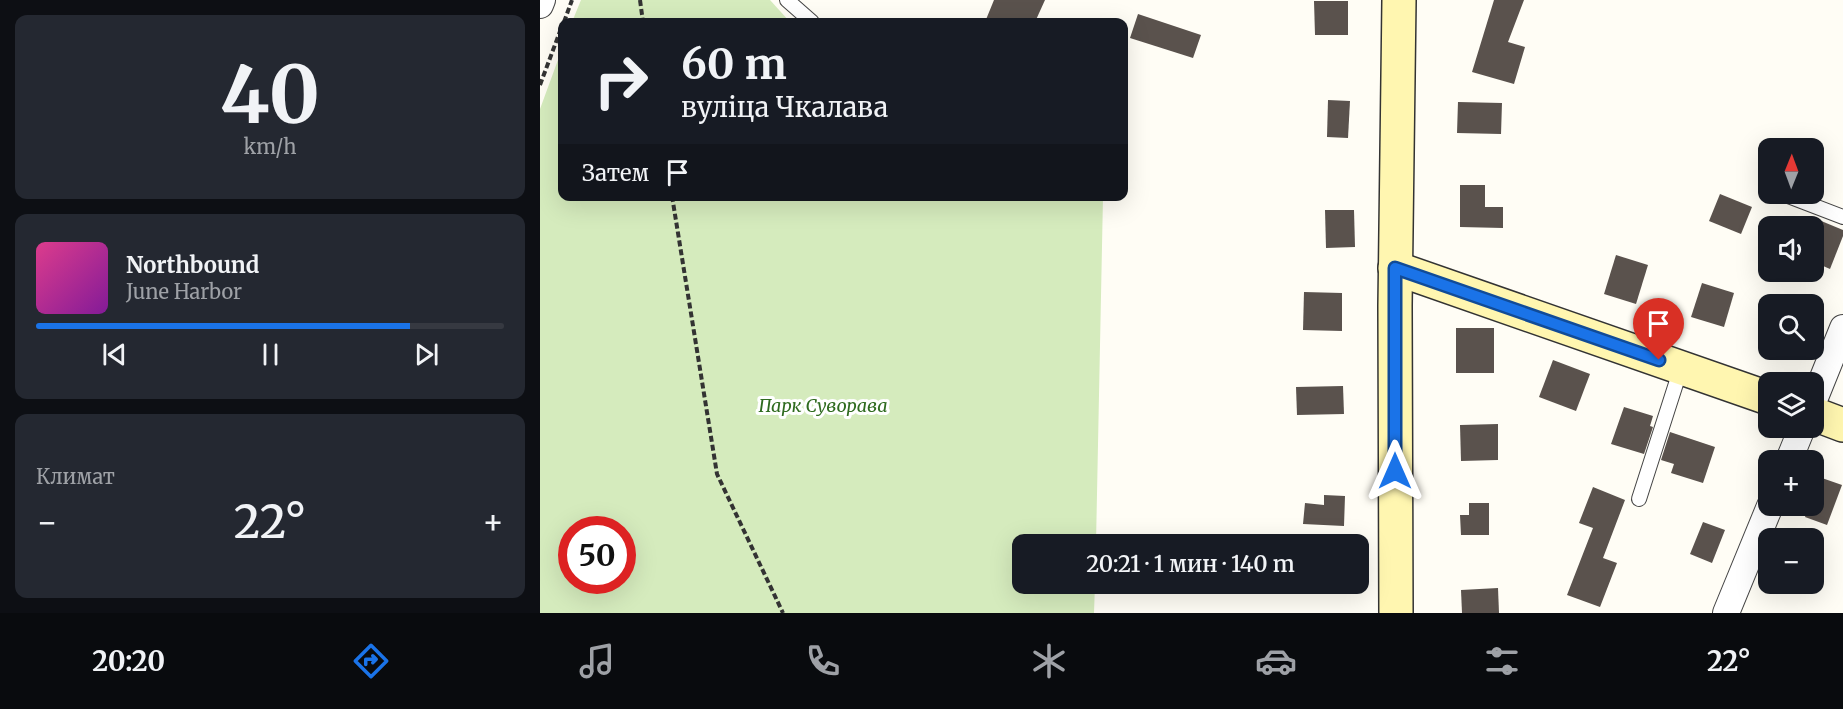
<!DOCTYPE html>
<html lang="ru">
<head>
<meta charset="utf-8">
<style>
	:root { --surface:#171b24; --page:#242831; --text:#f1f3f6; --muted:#9ea1a6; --line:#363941; --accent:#1a73e8 }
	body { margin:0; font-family:Merriweather,serif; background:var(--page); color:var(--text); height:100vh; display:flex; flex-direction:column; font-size:22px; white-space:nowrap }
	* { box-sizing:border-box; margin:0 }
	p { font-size:20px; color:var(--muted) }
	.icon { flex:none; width:33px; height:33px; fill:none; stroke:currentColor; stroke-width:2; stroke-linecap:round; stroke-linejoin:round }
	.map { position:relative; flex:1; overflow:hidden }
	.panel { display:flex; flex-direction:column; gap:15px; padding:15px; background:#0d0f14; width:540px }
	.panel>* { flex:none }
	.hud { position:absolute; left:18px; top:18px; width:570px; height:183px; border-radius:12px; box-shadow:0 6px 24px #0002; background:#171b24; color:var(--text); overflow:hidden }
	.needle { width:39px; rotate:1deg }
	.fabs { position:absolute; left:1218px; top:138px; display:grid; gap:12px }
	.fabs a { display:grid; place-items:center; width:66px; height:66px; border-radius:12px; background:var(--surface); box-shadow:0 6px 24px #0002; font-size:30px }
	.speed { position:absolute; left:18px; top:516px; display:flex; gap:12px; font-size:30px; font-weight:700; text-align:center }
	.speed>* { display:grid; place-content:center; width:78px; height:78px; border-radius:50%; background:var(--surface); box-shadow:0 6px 24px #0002; line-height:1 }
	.speed .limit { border:9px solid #d22; background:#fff; color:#111 }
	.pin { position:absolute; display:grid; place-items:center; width:51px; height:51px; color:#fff; margin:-62px -26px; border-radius:50% 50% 50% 0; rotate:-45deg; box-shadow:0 0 6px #0007 }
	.pin .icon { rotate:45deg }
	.me { position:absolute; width:66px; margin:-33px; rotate:0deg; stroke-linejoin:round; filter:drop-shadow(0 0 4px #0008) }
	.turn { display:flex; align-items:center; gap:21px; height:126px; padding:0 24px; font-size:27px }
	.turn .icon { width:78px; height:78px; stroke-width:2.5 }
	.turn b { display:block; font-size:42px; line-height:51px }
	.then { display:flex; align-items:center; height:57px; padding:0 24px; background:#0003; gap:12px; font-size:22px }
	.big { font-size:45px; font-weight:600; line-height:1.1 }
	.panel .tile { flex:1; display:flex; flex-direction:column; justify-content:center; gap:9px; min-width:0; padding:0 21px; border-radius:12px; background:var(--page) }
	.panel .dial { align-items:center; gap:0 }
	.dial b { font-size:78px; line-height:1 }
	.song { display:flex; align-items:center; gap:18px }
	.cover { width:72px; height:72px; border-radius:9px; background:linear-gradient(135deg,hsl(330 70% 55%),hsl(290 70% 35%)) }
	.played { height:6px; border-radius:3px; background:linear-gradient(90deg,var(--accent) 80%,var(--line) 80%) }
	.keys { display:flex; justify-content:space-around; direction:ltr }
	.heat { display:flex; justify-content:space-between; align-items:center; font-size:33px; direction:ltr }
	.trip { position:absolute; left:472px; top:534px; width:357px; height:60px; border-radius:12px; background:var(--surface); box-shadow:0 6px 24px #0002; font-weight:600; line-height:60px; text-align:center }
	.tabs { display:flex; height:96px; justify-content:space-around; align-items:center; background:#090b0e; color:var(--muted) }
	.tabs .icon { width:42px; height:42px }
	.tabs .selected { color:var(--accent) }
	.tabs b { font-size:27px; color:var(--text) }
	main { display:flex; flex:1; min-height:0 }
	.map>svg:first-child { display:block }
	.green { fill:#d5ebbd; fill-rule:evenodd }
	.building { fill:#5a524d }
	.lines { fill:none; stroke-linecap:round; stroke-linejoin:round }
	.lane-casing { stroke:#444; stroke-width:16 }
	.street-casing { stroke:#444; stroke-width:28 }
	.secondary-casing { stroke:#333; stroke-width:36 }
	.path { stroke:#333; stroke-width:4; stroke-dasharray:6 3; stroke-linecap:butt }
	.lane { stroke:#fff; stroke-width:14 }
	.street { stroke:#fff; stroke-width:26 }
	.secondary { stroke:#fff6b0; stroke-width:33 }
	.route-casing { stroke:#114b97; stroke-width:15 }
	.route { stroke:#1a73e8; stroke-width:10 }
	.labels { text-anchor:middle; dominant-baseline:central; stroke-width:6; stroke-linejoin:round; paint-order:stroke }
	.park-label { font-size:18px; font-style:italic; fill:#2f6b1f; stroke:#fff }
</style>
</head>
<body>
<main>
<section class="panel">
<div class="tile dial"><b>40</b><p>km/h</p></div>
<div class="tile">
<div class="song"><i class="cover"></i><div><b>Northbound</b><p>June Harbor</p></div></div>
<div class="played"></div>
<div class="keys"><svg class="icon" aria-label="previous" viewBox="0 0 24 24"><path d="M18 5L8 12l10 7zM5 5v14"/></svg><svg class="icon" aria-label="pause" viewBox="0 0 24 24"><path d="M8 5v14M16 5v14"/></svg><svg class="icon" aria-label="next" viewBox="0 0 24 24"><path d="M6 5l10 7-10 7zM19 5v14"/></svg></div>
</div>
<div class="tile"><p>Климат</p>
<div class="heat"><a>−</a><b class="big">22°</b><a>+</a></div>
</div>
</section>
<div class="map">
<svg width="1303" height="613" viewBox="0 0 1303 613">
	<rect width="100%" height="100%" fill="#fffdf5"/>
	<g class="green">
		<polygon points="41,0 230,0 250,22 32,22"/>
		<path d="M 22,49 L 22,196 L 563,197 L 556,544 L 483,544 L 483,584 L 555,584 L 554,613 L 0,613 L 0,109 ZM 32,530 L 82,530 L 82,580 L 32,580 Z"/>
	</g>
	<g class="building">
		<polygon points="454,0 505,0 495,22 445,22"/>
		<polygon points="954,0 984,0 968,42 985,47 974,84 932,72"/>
		<polygon points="774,1 808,1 808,35 775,35"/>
		<polygon points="598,14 661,35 653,58 590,38"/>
		<polygon points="788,100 810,101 808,138 787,137"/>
		<polygon points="918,102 962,103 961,134 917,133"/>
		<polygon points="920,185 945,185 945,207 963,207 963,228 920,227"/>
		<polygon points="1180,194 1212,207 1201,234 1169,221"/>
		<polygon points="785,210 814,210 815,247 786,248"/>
		<polygon points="1274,218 1303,230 1303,236 1290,269 1274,262"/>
		<polygon points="1076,255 1108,265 1096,304 1064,294"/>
		<polygon points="1162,283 1194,293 1184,327 1151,317"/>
		<polygon points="764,292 802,293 802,331 763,330"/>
		<rect x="916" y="328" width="38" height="45"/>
		<polygon points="1013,360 1050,374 1036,411 999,397"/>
		<polygon points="803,386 804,414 757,415 756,387"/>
		<polygon points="1084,407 1113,416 1110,426 1113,427 1104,454 1071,444"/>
		<polygon points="958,424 958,460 921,461 920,425"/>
		<polygon points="1130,432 1175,447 1163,483 1131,473 1134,464 1121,460"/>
		<polygon points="1279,477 1302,485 1287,525 1265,517 1269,506 1274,506 1274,493"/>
		<polygon points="1053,487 1085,500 1063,558 1077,563 1060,607 1027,595 1053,528 1039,523"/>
		<polygon points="784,495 805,496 804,526 763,524 765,503 784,505"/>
		<polygon points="929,503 949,503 949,535 921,535 920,515 929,515"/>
		<polygon points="1163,522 1185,530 1172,563 1150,554"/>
		<polygon points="958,588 959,613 922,613 921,590"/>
	</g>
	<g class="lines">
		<g class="lane-casing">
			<g id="lane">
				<polyline points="247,0 272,22"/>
				<polyline points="1243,194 1303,217"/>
				<polyline points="1099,499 1141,368"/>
			</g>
		</g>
		<g class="street-casing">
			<g id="street">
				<polyline points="0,5 2,0"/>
				<polyline points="1274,400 1303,328"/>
				<polyline points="1249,460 1262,428"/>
				<polyline points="1186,613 1230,506"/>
			</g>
		</g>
		<g class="secondary-casing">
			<g id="secondary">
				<polyline points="855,268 1228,398"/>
				<polyline points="1274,414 1303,425"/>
				<polyline points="856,613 855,306 859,0"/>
			</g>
		</g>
		<g class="path">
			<polyline points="100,0 103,22"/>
			<polyline points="24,22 32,0"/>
			<polyline points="0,85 22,26"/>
			<polyline points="132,196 177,474 243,613"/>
		</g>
		<use href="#lane" class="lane"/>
		<use href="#street" class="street"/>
		<use href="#secondary" class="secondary"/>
	</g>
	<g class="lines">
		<g class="route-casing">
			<polyline id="route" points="855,471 855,268 1119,360"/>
		</g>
		<use href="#route" class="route"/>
	</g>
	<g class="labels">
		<g class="park-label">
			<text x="283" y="405">Парк Суворава</text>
		</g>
	</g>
</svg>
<div class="fabs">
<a><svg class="needle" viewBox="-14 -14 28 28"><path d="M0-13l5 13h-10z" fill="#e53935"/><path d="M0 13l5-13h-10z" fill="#9ea1a6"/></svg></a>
<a><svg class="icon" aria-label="sound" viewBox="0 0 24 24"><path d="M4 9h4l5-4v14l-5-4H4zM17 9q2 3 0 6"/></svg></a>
<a><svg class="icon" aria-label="search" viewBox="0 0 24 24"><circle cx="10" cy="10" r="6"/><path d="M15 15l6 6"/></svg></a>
<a><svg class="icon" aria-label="layers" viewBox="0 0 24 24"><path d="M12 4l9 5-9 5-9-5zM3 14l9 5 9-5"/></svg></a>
<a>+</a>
<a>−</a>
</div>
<div class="speed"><div class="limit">50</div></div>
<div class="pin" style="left:1119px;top:360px;background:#d93025"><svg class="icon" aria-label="arrive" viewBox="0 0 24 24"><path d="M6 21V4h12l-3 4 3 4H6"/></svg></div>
<svg class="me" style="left:855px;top:471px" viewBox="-20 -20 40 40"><path d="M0-17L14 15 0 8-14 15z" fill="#1a73e8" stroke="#fff" stroke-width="4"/></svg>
<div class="trip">20:21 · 1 мин · 140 m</div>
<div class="hud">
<div class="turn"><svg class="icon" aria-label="right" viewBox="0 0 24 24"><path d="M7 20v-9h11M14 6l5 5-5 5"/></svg><div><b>60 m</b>вуліца Чкалава</div></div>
<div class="then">Затем<svg class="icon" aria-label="arrive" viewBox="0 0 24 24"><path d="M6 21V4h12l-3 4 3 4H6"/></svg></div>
</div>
</div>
</main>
<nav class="tabs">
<b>20:20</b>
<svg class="icon selected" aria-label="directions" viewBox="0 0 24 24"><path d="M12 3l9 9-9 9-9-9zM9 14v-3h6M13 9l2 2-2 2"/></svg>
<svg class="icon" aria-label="music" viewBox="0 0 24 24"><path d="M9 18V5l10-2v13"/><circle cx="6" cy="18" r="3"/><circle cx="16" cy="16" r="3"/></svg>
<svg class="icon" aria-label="phone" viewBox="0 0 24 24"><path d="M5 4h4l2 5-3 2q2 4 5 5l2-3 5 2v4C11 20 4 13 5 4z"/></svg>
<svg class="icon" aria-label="climate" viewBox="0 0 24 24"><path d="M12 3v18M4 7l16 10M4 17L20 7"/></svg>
<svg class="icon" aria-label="car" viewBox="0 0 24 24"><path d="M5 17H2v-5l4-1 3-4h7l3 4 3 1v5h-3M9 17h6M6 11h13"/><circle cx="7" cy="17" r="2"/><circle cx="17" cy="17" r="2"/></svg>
<svg class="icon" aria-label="filters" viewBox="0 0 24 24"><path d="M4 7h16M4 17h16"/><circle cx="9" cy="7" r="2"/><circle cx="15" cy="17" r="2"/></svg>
<b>22°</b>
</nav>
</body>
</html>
